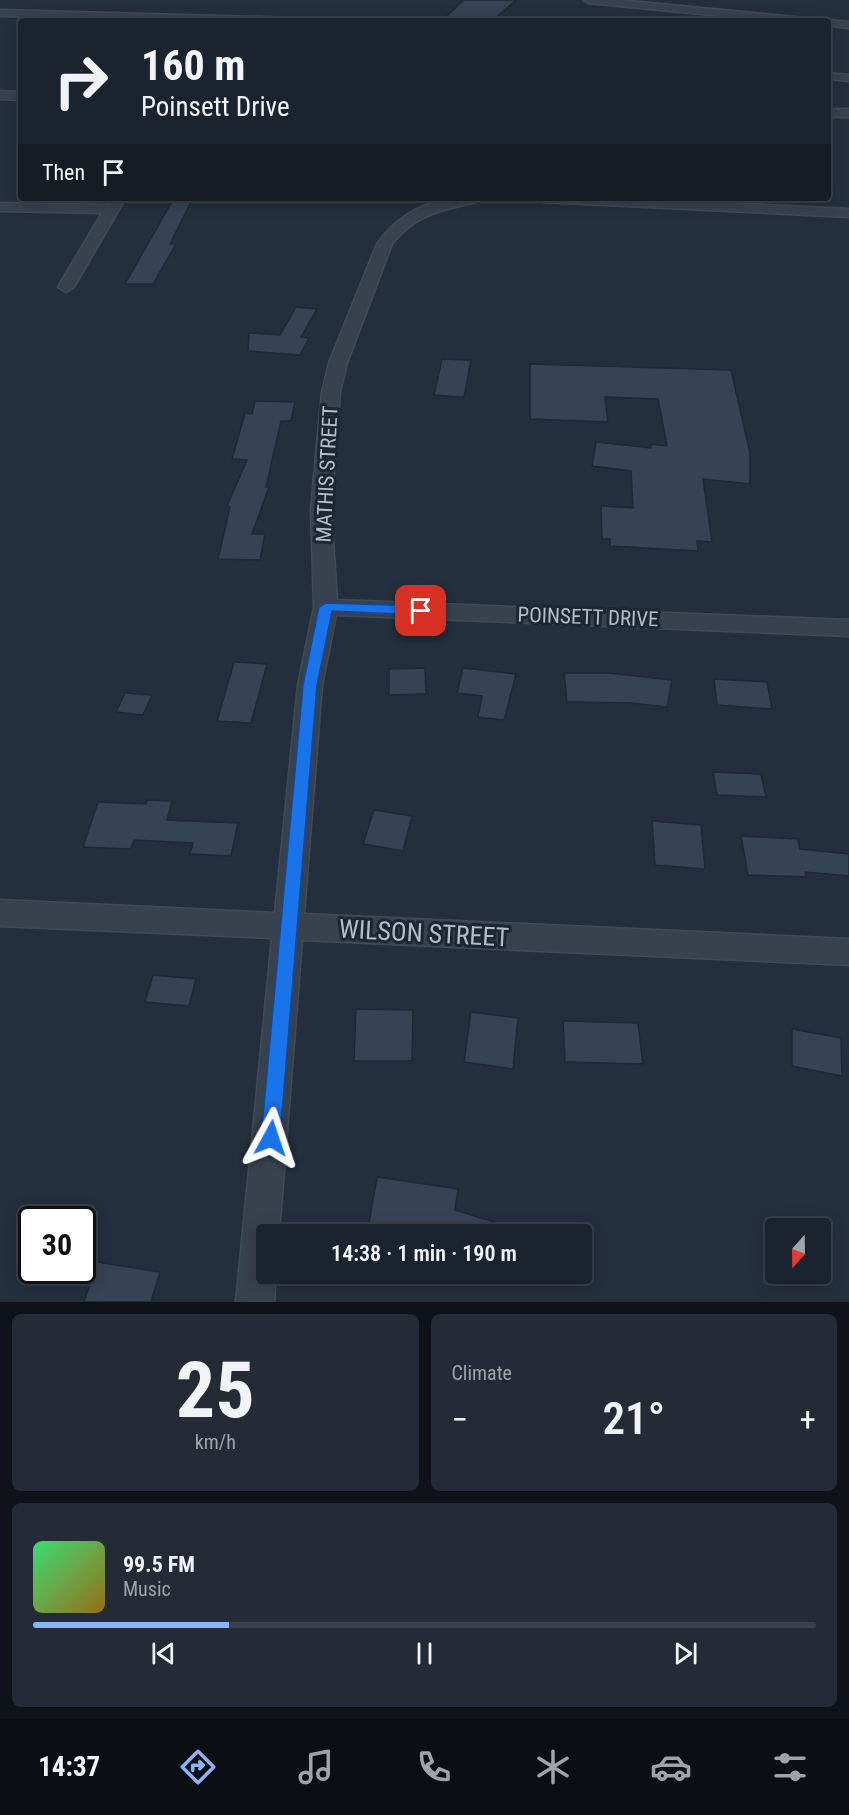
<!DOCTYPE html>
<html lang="en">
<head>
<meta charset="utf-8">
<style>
	:root { --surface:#1b232e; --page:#242b36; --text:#f1f3f6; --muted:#a0a4aa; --line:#39404a; --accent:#8ab4f8 }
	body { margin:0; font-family:"Roboto Condensed",sans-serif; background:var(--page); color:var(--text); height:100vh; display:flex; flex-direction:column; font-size:22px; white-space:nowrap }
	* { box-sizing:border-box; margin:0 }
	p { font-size:20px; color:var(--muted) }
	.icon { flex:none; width:33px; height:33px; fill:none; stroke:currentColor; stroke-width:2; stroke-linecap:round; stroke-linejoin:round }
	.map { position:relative; height:1302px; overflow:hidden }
	.panel { display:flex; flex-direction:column; gap:12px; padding:12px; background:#0f1319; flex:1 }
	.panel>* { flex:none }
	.hud { position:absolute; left:18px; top:18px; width:813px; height:183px; border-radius:6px; box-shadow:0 3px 15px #0003,0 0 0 2px var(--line); background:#1b232e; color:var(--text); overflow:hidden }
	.needle { width:39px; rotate:200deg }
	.controls { position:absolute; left:765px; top:1218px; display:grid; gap:12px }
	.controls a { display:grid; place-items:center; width:66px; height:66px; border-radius:6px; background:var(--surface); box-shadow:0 3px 15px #0003,0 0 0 2px var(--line); font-size:30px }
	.speed { position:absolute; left:18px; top:1206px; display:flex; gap:12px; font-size:30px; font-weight:700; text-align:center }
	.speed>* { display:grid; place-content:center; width:78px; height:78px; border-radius:50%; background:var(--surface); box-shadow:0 3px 15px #0003,0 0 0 2px var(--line); line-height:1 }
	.speed .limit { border:3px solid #111; border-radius:9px; background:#fff; color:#111 }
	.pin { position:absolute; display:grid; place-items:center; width:51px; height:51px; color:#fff; margin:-26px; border-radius:12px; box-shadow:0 3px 9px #0006 }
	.me { position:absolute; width:66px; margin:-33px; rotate:5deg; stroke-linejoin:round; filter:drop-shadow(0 0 4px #0008) }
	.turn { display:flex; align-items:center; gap:21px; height:126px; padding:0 24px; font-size:27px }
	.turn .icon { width:78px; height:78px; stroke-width:2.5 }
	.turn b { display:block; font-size:42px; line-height:51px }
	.then { display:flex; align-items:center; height:57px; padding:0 24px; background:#0003; gap:12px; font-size:22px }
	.big { font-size:45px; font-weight:600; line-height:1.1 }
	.panel .tile { flex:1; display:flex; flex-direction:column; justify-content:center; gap:9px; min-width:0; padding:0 21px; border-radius:9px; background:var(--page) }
	.panel .dial { align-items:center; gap:0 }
	.dial b { font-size:78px; line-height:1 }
	.song { display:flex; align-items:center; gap:18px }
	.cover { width:72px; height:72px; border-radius:9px; background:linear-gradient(135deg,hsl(140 70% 55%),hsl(40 70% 35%)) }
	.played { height:6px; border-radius:3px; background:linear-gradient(90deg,var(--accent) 25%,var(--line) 25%) }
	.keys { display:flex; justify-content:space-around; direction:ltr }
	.heat { display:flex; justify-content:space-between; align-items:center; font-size:33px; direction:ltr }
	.panel .tiles { flex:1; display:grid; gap:12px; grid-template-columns:1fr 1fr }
	.tile:last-child { grid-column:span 2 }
	.trip { position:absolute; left:256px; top:1224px; width:336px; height:60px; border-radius:6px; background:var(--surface); box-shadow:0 3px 15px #0003,0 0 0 2px var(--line); font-weight:600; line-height:60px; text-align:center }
	.menu { display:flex; height:96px; justify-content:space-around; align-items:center; background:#0b0e12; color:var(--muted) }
	.menu .icon { width:42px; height:42px }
	.menu .selected { color:var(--accent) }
	.menu b { font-size:27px; color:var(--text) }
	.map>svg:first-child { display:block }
	.building { fill:#364354; stroke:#1f2835; stroke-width:1.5 }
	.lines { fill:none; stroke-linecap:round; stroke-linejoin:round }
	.street-casing { stroke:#414a57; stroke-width:3 }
	.street { fill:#38414e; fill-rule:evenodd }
	.route { fill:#1a73e8; stroke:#114b97; stroke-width:1.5 }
	.labels { text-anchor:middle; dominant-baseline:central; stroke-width:6; stroke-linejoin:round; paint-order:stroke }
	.street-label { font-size:21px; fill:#b4bcc9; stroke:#1d2633 }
	.near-street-label { font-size:26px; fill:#b4bcc9; stroke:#1d2633 }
</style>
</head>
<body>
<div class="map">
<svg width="849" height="1302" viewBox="0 0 849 1302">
	<rect width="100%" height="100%" fill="#242f3e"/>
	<g class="building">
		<polygon points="464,0 516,0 492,21 446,17"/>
		<polygon points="174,198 193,198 170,244 176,244 153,284 125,284"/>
		<polygon points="296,307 317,309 301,337 309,338 300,355 248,351 249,333 280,335"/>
		<polygon points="442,359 471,360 464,397 434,395"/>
		<polygon points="530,364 731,370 750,453 750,484 703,479 712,542 697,541 698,551 610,546 610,539 602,539 601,506 633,508 631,471 592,466 596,442 651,448 651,444 667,446 658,399 605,397 608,422 530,419"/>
		<polygon points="255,401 295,402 291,421 281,421 266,487 269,487 252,534 265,534 260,560 218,559 230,507 227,506 247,460 232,459 245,413 252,414"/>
		<polygon points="234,662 267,664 251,723 217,721"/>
		<polygon points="425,668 426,694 389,695 389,669"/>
		<polygon points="463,668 516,674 504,720 478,717 482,696 457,693"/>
		<polygon points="564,673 608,673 672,680 667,707 631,703 567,702"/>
		<polygon points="714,679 767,682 772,709 717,705"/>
		<polygon points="125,693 152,695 143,715 116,712"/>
		<polygon points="713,772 761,774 766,797 717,795"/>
		<polygon points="147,800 172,801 167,820 238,823 231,856 190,854 193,843 134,840 131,849 83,847 98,802 146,804"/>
		<polygon points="374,810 412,816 403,851 363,844"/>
		<polygon points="652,821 701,825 705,869 655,865"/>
		<polygon points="741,836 798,839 800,849 849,854 849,876 805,872 806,877 748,875"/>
		<polygon points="153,975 196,979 189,1006 145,1002"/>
		<polygon points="356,1009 413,1010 412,1061 354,1061"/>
		<polygon points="471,1012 518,1018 513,1069 464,1062"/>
		<polygon points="563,1021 638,1023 643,1064 565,1062"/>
		<polygon points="792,1029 841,1038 842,1076 792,1066"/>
		<polygon points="377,1177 458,1189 455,1210 520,1230 519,1234 367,1234"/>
		<polygon points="97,1262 160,1272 151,1302 84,1302"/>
	</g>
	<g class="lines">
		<g class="street-casing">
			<g id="street">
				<polygon points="583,0 619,0 805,18 810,21 773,21 588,3"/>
				<polygon points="0,10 297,18 302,21 0,16"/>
				<polygon points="828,20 849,22 849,28 828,26 828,21 824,21"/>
				<polygon points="828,73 849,75 849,81 828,79"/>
				<polygon points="0,91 21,92 21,100 0,99"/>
				<rect x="828" y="109" width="21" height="8"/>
				<polygon points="112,198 125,199 74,287 66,292 58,287 102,213 0,211 0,203 108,205"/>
				<path d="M 449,198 L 482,198 L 480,201 C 445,210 415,213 392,244 L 347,363 L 340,392 L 331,509 L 337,600 L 849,620 L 849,636 L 336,615 L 322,685 L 304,914 L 849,939 L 849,965 L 302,940 L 279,1234 L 267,1234 L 267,1274 L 276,1274 L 274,1302 L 236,1302 L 272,938 L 0,926 L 0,900 L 275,913 L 298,685 L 314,607 L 311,509 L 322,392 L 329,363 L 377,244 C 396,218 418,205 449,198 Z"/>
				<polygon points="536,198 630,198 849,209 849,217 543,202"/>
			</g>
		</g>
		<use href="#street" class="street"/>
	</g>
	<polygon class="route" points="326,603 421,606 428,611 421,615 332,611 317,685 280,1138 278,1145 271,1147 264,1145 261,1138 303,685 319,607"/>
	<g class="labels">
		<g class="street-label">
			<text transform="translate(327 474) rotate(-87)">MATHIS STREET</text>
			<text transform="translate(588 617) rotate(2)">POINSETT DRIVE</text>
		</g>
		<g class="near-street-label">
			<text transform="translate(424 933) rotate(3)">WILSON STREET</text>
		</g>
	</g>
</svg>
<div class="controls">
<a><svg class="needle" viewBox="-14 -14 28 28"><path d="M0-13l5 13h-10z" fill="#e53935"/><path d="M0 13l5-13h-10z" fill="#a0a4aa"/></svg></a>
</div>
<div class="speed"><div class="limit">30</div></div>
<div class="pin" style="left:421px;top:611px;background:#d93025"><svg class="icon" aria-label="arrive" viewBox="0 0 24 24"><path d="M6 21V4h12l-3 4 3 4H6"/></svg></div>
<svg class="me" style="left:271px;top:1138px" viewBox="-20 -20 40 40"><path d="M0-17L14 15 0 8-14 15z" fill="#1a73e8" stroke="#fff" stroke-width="4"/></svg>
<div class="trip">14:38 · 1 min · 190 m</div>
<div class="hud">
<div class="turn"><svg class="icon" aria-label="right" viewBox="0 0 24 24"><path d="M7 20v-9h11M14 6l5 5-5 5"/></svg><div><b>160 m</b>Poinsett Drive</div></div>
<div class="then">Then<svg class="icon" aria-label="arrive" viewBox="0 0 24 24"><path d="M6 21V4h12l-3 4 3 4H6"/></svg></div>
</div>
</div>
<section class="panel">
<div class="tiles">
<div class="tile dial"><b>25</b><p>km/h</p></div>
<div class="tile"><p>Climate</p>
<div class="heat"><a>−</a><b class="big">21°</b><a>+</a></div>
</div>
<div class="tile">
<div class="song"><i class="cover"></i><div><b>99.5 FM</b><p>Music</p></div></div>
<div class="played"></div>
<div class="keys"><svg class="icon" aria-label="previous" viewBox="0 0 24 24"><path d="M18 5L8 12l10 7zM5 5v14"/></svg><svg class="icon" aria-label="pause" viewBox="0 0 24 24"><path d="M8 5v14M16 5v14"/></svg><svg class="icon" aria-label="next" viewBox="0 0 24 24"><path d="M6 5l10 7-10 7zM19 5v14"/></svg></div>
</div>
</div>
</section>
<nav class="menu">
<b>14:37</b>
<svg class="icon selected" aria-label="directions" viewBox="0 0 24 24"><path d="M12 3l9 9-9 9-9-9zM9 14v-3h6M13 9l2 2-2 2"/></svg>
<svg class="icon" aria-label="music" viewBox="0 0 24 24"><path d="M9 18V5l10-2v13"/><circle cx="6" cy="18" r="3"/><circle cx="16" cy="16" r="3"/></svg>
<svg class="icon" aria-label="phone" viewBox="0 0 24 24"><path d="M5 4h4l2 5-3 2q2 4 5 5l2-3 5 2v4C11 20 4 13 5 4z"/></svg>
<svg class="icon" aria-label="climate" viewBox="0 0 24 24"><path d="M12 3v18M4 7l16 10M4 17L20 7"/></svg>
<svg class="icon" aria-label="car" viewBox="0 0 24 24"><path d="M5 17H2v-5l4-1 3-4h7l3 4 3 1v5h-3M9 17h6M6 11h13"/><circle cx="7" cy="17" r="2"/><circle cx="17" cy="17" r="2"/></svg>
<svg class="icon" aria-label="filters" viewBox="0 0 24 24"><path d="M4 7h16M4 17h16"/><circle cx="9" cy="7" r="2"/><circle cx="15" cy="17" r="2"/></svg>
</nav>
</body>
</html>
